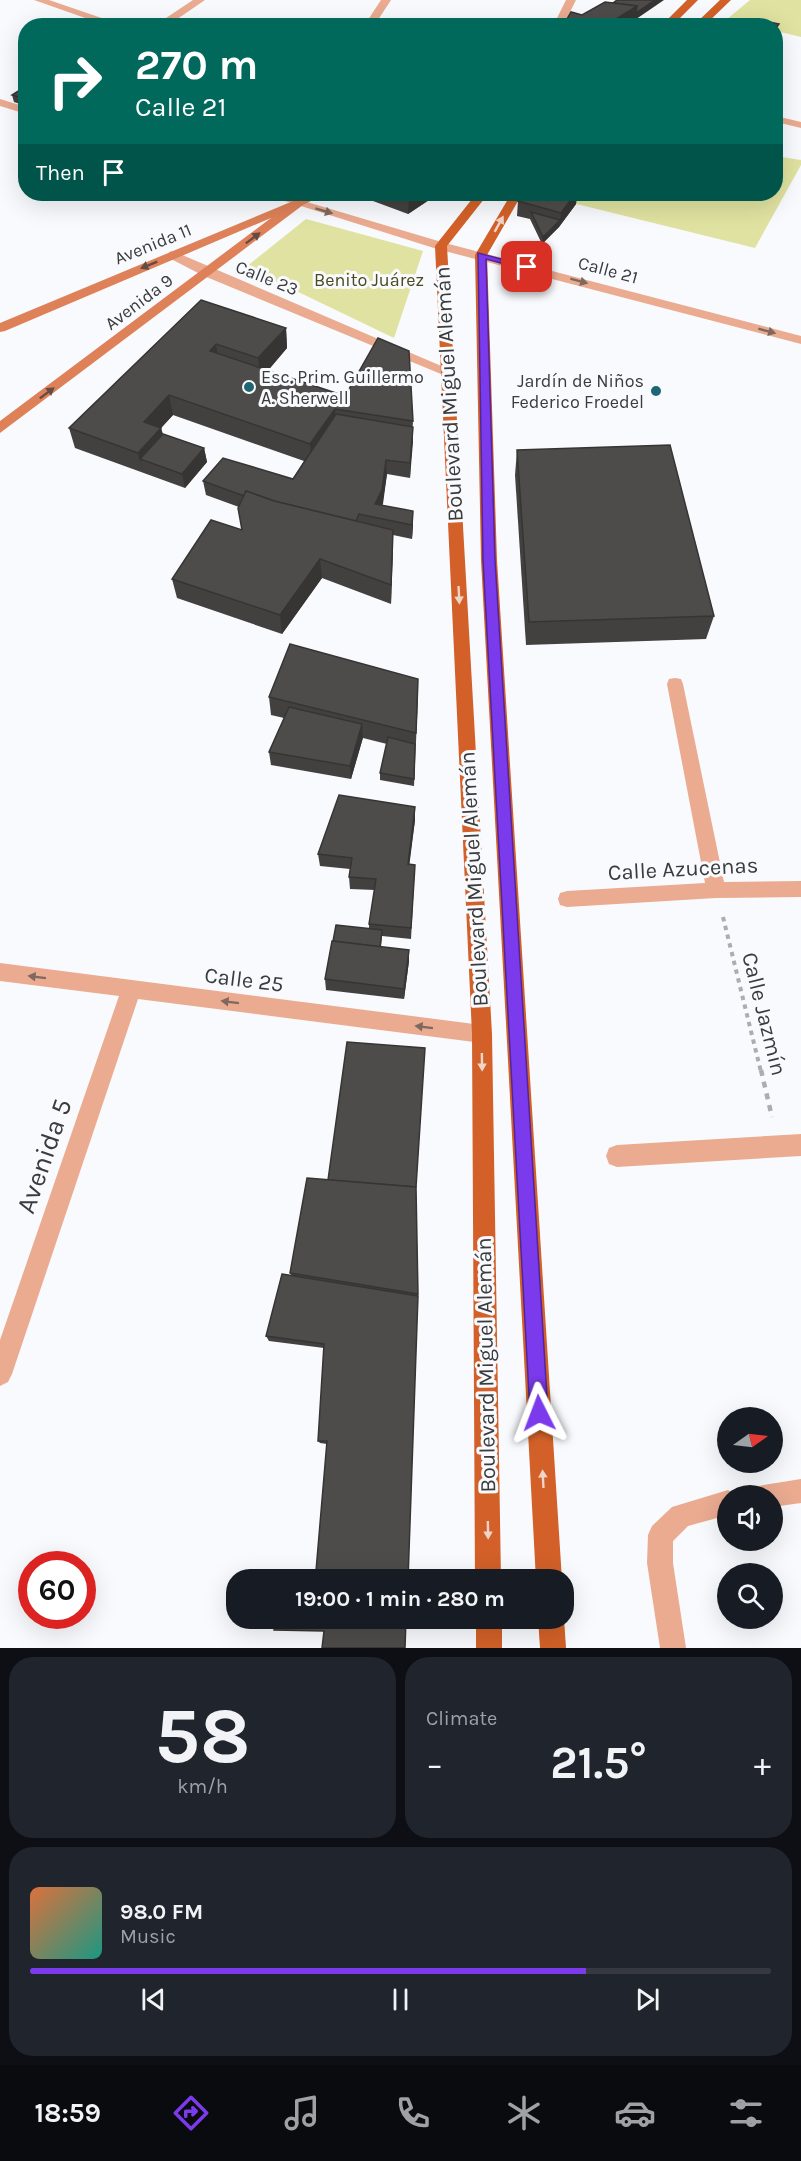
<!DOCTYPE html>
<html lang="en">
<head>
<meta charset="utf-8">
<style>
	:root { --surface:#171b24; --page:#20242c; --text:#f1f3f6; --muted:#9ea1a6; --line:#363941; --accent:#7c3aed }
	body { margin:0; font-family:Karla,sans-serif; background:var(--page); color:var(--text); height:100vh; display:flex; flex-direction:column; font-size:22px; white-space:nowrap }
	* { box-sizing:border-box; margin:0 }
	p { font-size:20px; color:var(--muted) }
	.icon { flex:none; width:33px; height:33px; fill:none; stroke:currentColor; stroke-width:2; stroke-linecap:round; stroke-linejoin:round }
	.map { position:relative; height:1648px; overflow:hidden }
	.panel { display:flex; flex-direction:column; gap:9px; padding:9px; background:#0d0f14; flex:1 }
	.panel>* { flex:none }
	.hud { position:absolute; left:18px; top:18px; width:765px; height:183px; border-radius:24px; box-shadow:0 6px 24px #0002; background:#00695c; color:#fff; overflow:hidden }
	.needle { width:39px; rotate:76deg }
	.controls { position:absolute; left:717px; top:1407px; display:grid; gap:12px }
	.controls a { display:grid; place-items:center; width:66px; height:66px; border-radius:50%; background:var(--surface); box-shadow:0 6px 24px #0002; font-size:30px }
	.speed { position:absolute; left:18px; top:1551px; display:flex; gap:12px; font-size:30px; font-weight:700; text-align:center }
	.speed>* { display:grid; place-content:center; width:78px; height:78px; border-radius:50%; background:var(--surface); box-shadow:0 6px 24px #0002; line-height:1 }
	.speed .limit { border:9px solid #d22; background:#fff; color:#111 }
	.pin { position:absolute; display:grid; place-items:center; width:51px; height:51px; color:#fff; margin:-26px; border-radius:12px; box-shadow:0 3px 9px #0006 }
	.me { position:absolute; width:66px; margin:-33px; rotate:357deg; stroke-linejoin:round; filter:drop-shadow(0 0 4px #0008) }
	.turn { display:flex; align-items:center; gap:21px; height:126px; padding:0 18px; font-size:27px }
	.turn .icon { width:78px; height:78px; stroke-width:2.5 }
	.turn b { display:block; font-size:42px; line-height:51px }
	.then { display:flex; align-items:center; height:57px; padding:0 18px; background:#0003; gap:12px; font-size:22px }
	.big { font-size:45px; font-weight:700; line-height:1.1 }
	.panel .widget { flex:1; display:flex; flex-direction:column; justify-content:center; gap:9px; min-width:0; padding:0 21px; border-radius:24px; background:var(--page) }
	.panel .dial { align-items:center; gap:0 }
	.dial b { font-size:78px; line-height:1 }
	.song { display:flex; align-items:center; gap:18px }
	.cover { width:72px; height:72px; border-radius:9px; background:linear-gradient(135deg,hsl(20 70% 55%),hsl(170 70% 35%)) }
	.played { height:6px; border-radius:3px; background:linear-gradient(90deg,var(--accent) 75%,var(--line) 75%) }
	.keys { display:flex; justify-content:space-around; direction:ltr }
	.heat { display:flex; justify-content:space-between; align-items:center; font-size:33px; direction:ltr }
	.panel .tiles { flex:1; display:grid; gap:9px; grid-template-columns:1fr 1fr }
	.widget:last-child { grid-column:span 2 }
	.trip { position:absolute; left:226px; top:1569px; width:348px; height:60px; border-radius:24px; background:var(--surface); box-shadow:0 6px 24px #0002; font-weight:700; line-height:60px; text-align:center }
	.tab-bar { display:flex; height:96px; justify-content:space-around; align-items:center; background:#090b0e; color:var(--muted) }
	.tab-bar .icon { width:42px; height:42px }
	.tab-bar .current { color:var(--accent) }
	.tab-bar b { font-size:27px; color:var(--text) }
	.map>svg:first-child { display:block }
	.green { fill:#dfe2a0 }
	.lines { fill:none; stroke-linecap:round; stroke-linejoin:round }
	.path-far1 { stroke:#acadaf; stroke-width:4; stroke-dasharray:4.5 4.5; stroke-linecap:butt }
	.path { stroke:#acadaf; stroke-width:4.5; stroke-dasharray:6 6; stroke-linecap:butt }
	.street { fill:#eaab90; fill-rule:evenodd }
	.secondary { fill:#de8158; fill-rule:evenodd }
	.primary { fill:#d26028; fill-rule:evenodd }
	.wall { fill:#434140 }
	.shaded-wall { fill:#373534 }
	.building { fill:#4e4c4b; stroke:#373534; stroke-width:1.5 }
	.oneway { fill:#80685e }
	.oneway2 { fill:#efd4c8 }
	.oneway3 { fill:#634c43 }
	.route { fill:#7c3aed; stroke:#51269a; stroke-width:1.5 }
	.poi-dot { fill:#1f6675; stroke:#f9fafd; stroke-width:2 }
	.labels { text-anchor:middle; dominant-baseline:central; stroke-width:6; stroke-linejoin:round; paint-order:stroke }
	.far-street-label { font-size:18px; fill:#3a3b3c; stroke:#f9fafd }
	.far-park-label { font-size:18px; fill:#494a1f; stroke:#f9fafd }
	.far-poi-label { font-size:18px; fill:#3a3b3c; stroke:#f9fafd; text-anchor:start }
	.street-label { font-size:22px; fill:#3a3b3c; stroke:#f9fafd }
	.near-street-label { font-size:27px; fill:#3a3b3c; stroke:#f9fafd }
</style>
</head>
<body>
<div class="map">
<svg width="801" height="1648" viewBox="0 0 801 1648">
	<rect width="100%" height="100%" fill="#f9fafd"/>
	<g class="green">
		<polygon points="750,0 801,0 801,37 776,31 776,26 750,25 726,20"/>
		<polygon points="776,156 801,160 801,165 755,248 536,194 776,194"/>
		<polygon points="306,219 423,251 394,338 246,267"/>
	</g>
	<g class="lines">
		<polyline class="path-far1" points="723,917 761,1072"/>
		<polyline class="path" points="761,1070 772,1117"/>
		<g class="street">
			<polygon points="34,0 49,0 125,26 108,26"/>
			<polygon points="193,0 205,0 167,26 154,26"/>
			<polygon points="381,0 391,0 374,26 364,26"/>
			<polygon points="566,0 576,0 563,26 553,26"/>
			<polygon points="0,99 26,107 26,114 0,106"/>
			<polygon points="776,116 801,122 801,128 776,122"/>
			<polygon points="263,194 280,194 445,243 801,336 801,344 437,249"/>
			<polygon points="173,251 453,371 451,374 441,374 204,276 169,258 169,252"/>
			<polygon points="675,678 681,679 683,684 724,882 801,881 801,897 716,898 567,907 560,905 558,899 560,893 567,891 705,883 667,684 669,679"/>
			<polygon points="0,963 482,1025 489,1027 492,1034 489,1041 482,1043 138,999 12,1374 8,1382 0,1386 0,1340 119,996 0,981"/>
			<polygon points="801,1134 801,1156 617,1167 609,1164 606,1156 609,1148 617,1145"/>
			<polygon points="801,1479 801,1503 772,1507 772,1496 749,1496 752,1487"/>
			<polygon points="728,1490 738,1496 728,1496 728,1515 688,1526 673,1541 673,1563 686,1648 660,1648 647,1563 648,1535 652,1526 672,1507"/>
		</g>
		<polygon class="secondary" points="310,194 325,194 303,205 0,433 0,421 271,218 5,331 0,332 0,323"/>
		<g class="primary">
			<polygon points="687,0 698,0 672,26 661,26"/>
			<polygon points="720,0 731,0 704,26 693,26"/>
			<polygon points="476,194 488,194 447,246 492,1034 501,1580 475,1580 472,1034 435,246"/>
			<polygon points="511,194 522,194 487,255 497,560 562,1580 536,1580 481,560 475,255"/>
			<rect x="476" y="1618" width="26" height="30"/>
			<polygon points="538,1618 564,1618 566,1648 540,1648"/>
		</g>
	</g>
	<g class="wall">
		<polygon points="26,86 26,106 14,102 12,95"/>
		<polygon points="373,194 438,194 408,214 373,201"/>
		<polygon points="525,194 577,194 576,204 559,227 542,244 530,219 517,216 518,201"/>
		<polygon points="201,300 286,328 287,348 268,370 413,421 410,478 387,474 382,505 413,525 412,539 393,535 391,604 322,578 282,634 177,598 172,579 242,530 239,507 206,495 203,481 293,479 304,461 173,415 161,428 163,434 204,448 207,462 185,488 75,448 69,428"/>
		<polygon points="517,450 714,616 706,639 526,645 515,475"/>
		<polygon points="269,697 418,698 414,786 380,780 380,773 387,744 363,738 351,779 271,765 269,752 284,718 271,715"/>
		<polygon points="415,807 415,820 409,864 415,865 411,939 382,936 381,947 409,961 404,999 326,990 325,979 333,941 369,929 369,924 375,890 350,889 349,877 350,869 320,866 318,854"/>
		<polygon points="416,1190 418,1294 408,1580 316,1571 327,1444 320,1443 318,1441 324,1348 269,1341 266,1336 291,1275 290,1273"/>
	</g>
	<g class="shaded-wall">
		<polygon points="655,0 664,0 626,26 605,26 637,6"/>
		<polygon points="417,194 438,194 408,214 409,199"/>
		<polygon points="575,194 577,194 576,204 559,227 561,213"/>
		<polygon points="560,220 559,227 542,244 543,237"/>
		<polygon points="286,328 287,348 261,379 258,358"/>
		<polygon points="216,344 219,364 210,351"/>
		<polygon points="169,395 173,415 161,428 166,448 140,459 143,473 138,453 144,422"/>
		<polygon points="335,409 336,429 312,464 310,444"/>
		<polygon points="413,427 413,442 410,478 410,463"/>
		<polygon points="204,448 207,462 185,488 182,474"/>
		<polygon points="386,460 387,474 383,504 375,518 375,504"/>
		<polygon points="413,511 413,525 412,539 412,525"/>
		<polygon points="393,530 393,550 391,604 391,585"/>
		<polygon points="320,559 322,578 282,634 280,615"/>
		<polygon points="362,724 363,737 351,779 350,766"/>
		<polygon points="415,807 415,820 408,876 408,864"/>
		<polygon points="409,950 409,961 404,999 404,989"/>
	</g>
	<g class="building">
		<polygon points="617,0 655,0 636,13 637,6 613,3"/>
		<polygon points="605,2 637,6 605,26 563,26 571,12 582,15"/>
		<polygon points="755,19 779,24 776,28 776,26 748,26"/>
		<polygon points="26,86 26,99 12,95"/>
		<polygon points="392,194 417,194 409,199"/>
		<polygon points="525,194 575,194 561,213 518,201"/>
		<polygon points="531,212 560,220 543,237"/>
		<polygon points="201,300 286,328 258,358 216,344 210,351 345,396 378,338 409,351 413,421 335,409 310,444 169,395 144,422 161,428 138,453 69,428"/>
		<polygon points="336,414 413,427 410,463 386,460 382,490 375,504 413,511 412,525 359,514 356,521 274,501 246,491 244,496 203,481 223,458 293,479"/>
		<polygon points="163,434 204,448 182,474 140,459"/>
		<polygon points="670,445 714,616 529,622 517,450"/>
		<polygon points="246,491 274,501 393,530 391,585 320,559 280,615 172,579 211,520 242,530 238,508"/>
		<polygon points="290,644 418,679 416,733 269,697"/>
		<polygon points="289,707 362,724 350,766 269,752"/>
		<polygon points="388,737 415,744 414,779 380,773"/>
		<polygon points="339,795 415,807 408,864 415,865 411,928 369,924 376,879 349,877 352,858 318,854"/>
		<polygon points="336,925 382,930 380,947 333,941"/>
		<polygon points="332,941 409,950 404,989 325,979"/>
		<polygon points="347,1042 425,1048 416,1187 328,1180"/>
		<polygon points="307,1178 416,1187 418,1294 290,1273"/>
		<polygon points="282,1274 418,1296 408,1580 277,1580 277,1571 316,1571 327,1441 318,1441 324,1344 266,1336"/>
		<polygon points="275,1618 406,1618 405,1648 322,1648 324,1631 274,1630"/>
	</g>
	<defs><path id="oneway-solid" d="M-6-.8H1V-3.2L6.5 0L1 3.2V.8H-6Z" transform="scale(1.5)"/></defs>
	<g class="oneway">
		<use href="#oneway-solid" transform="translate(324 211) rotate(17)"/>
		<use href="#oneway-solid" transform="translate(579 281) rotate(15)"/>
		<use href="#oneway-solid" transform="translate(767 331) rotate(15)"/>
		<use href="#oneway-solid" transform="translate(37 977) rotate(-173)"/>
		<use href="#oneway-solid" transform="translate(230 1002) rotate(-173)"/>
		<use href="#oneway-solid" transform="translate(424 1027) rotate(-173)"/>
	</g>
	<g class="oneway2">
		<use href="#oneway-solid" transform="translate(499 224) rotate(-61)"/>
		<use href="#oneway-solid" transform="translate(459 595) rotate(87)"/>
		<use href="#oneway-solid" transform="translate(482 1062) rotate(89)"/>
		<use href="#oneway-solid" transform="translate(543 1479) rotate(-93)"/>
		<use href="#oneway-solid" transform="translate(488 1530) rotate(89)"/>
	</g>
	<g class="oneway3">
		<use href="#oneway-solid" transform="translate(253 238) rotate(-37)"/>
		<use href="#oneway-solid" transform="translate(149 265) rotate(158)"/>
		<use href="#oneway-solid" transform="translate(47 393) rotate(-37)"/>
	</g>
	<polygon class="route" points="478,253 532,267 527,270 486,259 495,560 548,1413 545,1420 539,1423 533,1420 530,1413 483,560"/>
	<g class="poi-dot">
		<circle cx="249" cy="387" r="6"/>
		<circle cx="656" cy="391" r="6"/>
	</g>
	<g class="labels">
		<g class="far-street-label">
			<text transform="translate(153 244) rotate(-22)">Avenida 11</text>
			<text transform="translate(608 270) rotate(15)">Calle 21</text>
			<text transform="translate(267 278) rotate(22)">Calle 23</text>
			<text transform="translate(139 302) rotate(-37)">Avenida 9</text>
		</g>
		<g class="far-park-label">
			<text x="369" y="280">Benito Juárez</text>
		</g>
		<g class="far-poi-label">
			<text x="261" y="377">Esc. Prim. Guillermo<tspan x="261" dy="21">A. Sherwell</tspan></text>
			<text x="644" y="381" text-anchor="end">Jardín de Niños<tspan x="644" dy="21">Federico Froedel</tspan></text>
		</g>
		<g class="street-label">
			<text transform="translate(449 394) rotate(-93)">Boulevard Miguel Alemán</text>
			<text transform="translate(683 869) rotate(-3)">Calle Azucenas</text>
			<text transform="translate(474 879) rotate(-93)">Boulevard Miguel Alemán</text>
			<text transform="translate(244 980) rotate(7)">Calle 25</text>
			<text transform="translate(764 1014) rotate(76)">Calle Jazmín</text>
			<text transform="translate(486 1365) rotate(-91)">Boulevard Miguel Alemán</text>
		</g>
		<g class="near-street-label">
			<text transform="translate(44 1156) rotate(-71)">Avenida 5</text>
		</g>
	</g>
</svg>
<div class="controls">
<a><svg class="needle" viewBox="-14 -14 28 28"><path d="M0-13l5 13h-10z" fill="#e53935"/><path d="M0 13l5-13h-10z" fill="#9ea1a6"/></svg></a>
<a><svg class="icon" aria-label="sound" viewBox="0 0 24 24"><path d="M4 9h4l5-4v14l-5-4H4zM17 9q2 3 0 6"/></svg></a>
<a><svg class="icon" aria-label="search" viewBox="0 0 24 24"><circle cx="10" cy="10" r="6"/><path d="M15 15l6 6"/></svg></a>
</div>
<div class="speed"><div class="limit">60</div></div>
<div class="pin" style="left:527px;top:267px;background:#d93025"><svg class="icon" aria-label="arrive" viewBox="0 0 24 24"><path d="M6 21V4h12l-3 4 3 4H6"/></svg></div>
<svg class="me" style="left:539px;top:1413px" viewBox="-20 -20 40 40"><path d="M0-17L14 15 0 8-14 15z" fill="#7c3aed" stroke="#fff" stroke-width="4"/></svg>
<div class="trip">19:00 · 1 min · 280 m</div>
<div class="hud">
<div class="turn"><svg class="icon" aria-label="right" viewBox="0 0 24 24"><path d="M7 20v-9h11M14 6l5 5-5 5"/></svg><div><b>270 m</b>Calle 21</div></div>
<div class="then">Then<svg class="icon" aria-label="arrive" viewBox="0 0 24 24"><path d="M6 21V4h12l-3 4 3 4H6"/></svg></div>
</div>
</div>
<section class="panel">
<div class="tiles">
<div class="widget dial"><b>58</b><p>km/h</p></div>
<div class="widget"><p>Climate</p>
<div class="heat"><a>−</a><b class="big">21.5°</b><a>+</a></div>
</div>
<div class="widget">
<div class="song"><i class="cover"></i><div><b>98.0 FM</b><p>Music</p></div></div>
<div class="played"></div>
<div class="keys"><svg class="icon" aria-label="previous" viewBox="0 0 24 24"><path d="M18 5L8 12l10 7zM5 5v14"/></svg><svg class="icon" aria-label="pause" viewBox="0 0 24 24"><path d="M8 5v14M16 5v14"/></svg><svg class="icon" aria-label="next" viewBox="0 0 24 24"><path d="M6 5l10 7-10 7zM19 5v14"/></svg></div>
</div>
</div>
</section>
<nav class="tab-bar">
<b>18:59</b>
<svg class="icon current" aria-label="directions" viewBox="0 0 24 24"><path d="M12 3l9 9-9 9-9-9zM9 14v-3h6M13 9l2 2-2 2"/></svg>
<svg class="icon" aria-label="music" viewBox="0 0 24 24"><path d="M9 18V5l10-2v13"/><circle cx="6" cy="18" r="3"/><circle cx="16" cy="16" r="3"/></svg>
<svg class="icon" aria-label="phone" viewBox="0 0 24 24"><path d="M5 4h4l2 5-3 2q2 4 5 5l2-3 5 2v4C11 20 4 13 5 4z"/></svg>
<svg class="icon" aria-label="climate" viewBox="0 0 24 24"><path d="M12 3v18M4 7l16 10M4 17L20 7"/></svg>
<svg class="icon" aria-label="car" viewBox="0 0 24 24"><path d="M5 17H2v-5l4-1 3-4h7l3 4 3 1v5h-3M9 17h6M6 11h13"/><circle cx="7" cy="17" r="2"/><circle cx="17" cy="17" r="2"/></svg>
<svg class="icon" aria-label="filters" viewBox="0 0 24 24"><path d="M4 7h16M4 17h16"/><circle cx="9" cy="7" r="2"/><circle cx="15" cy="17" r="2"/></svg>
</nav>
</body>
</html>
